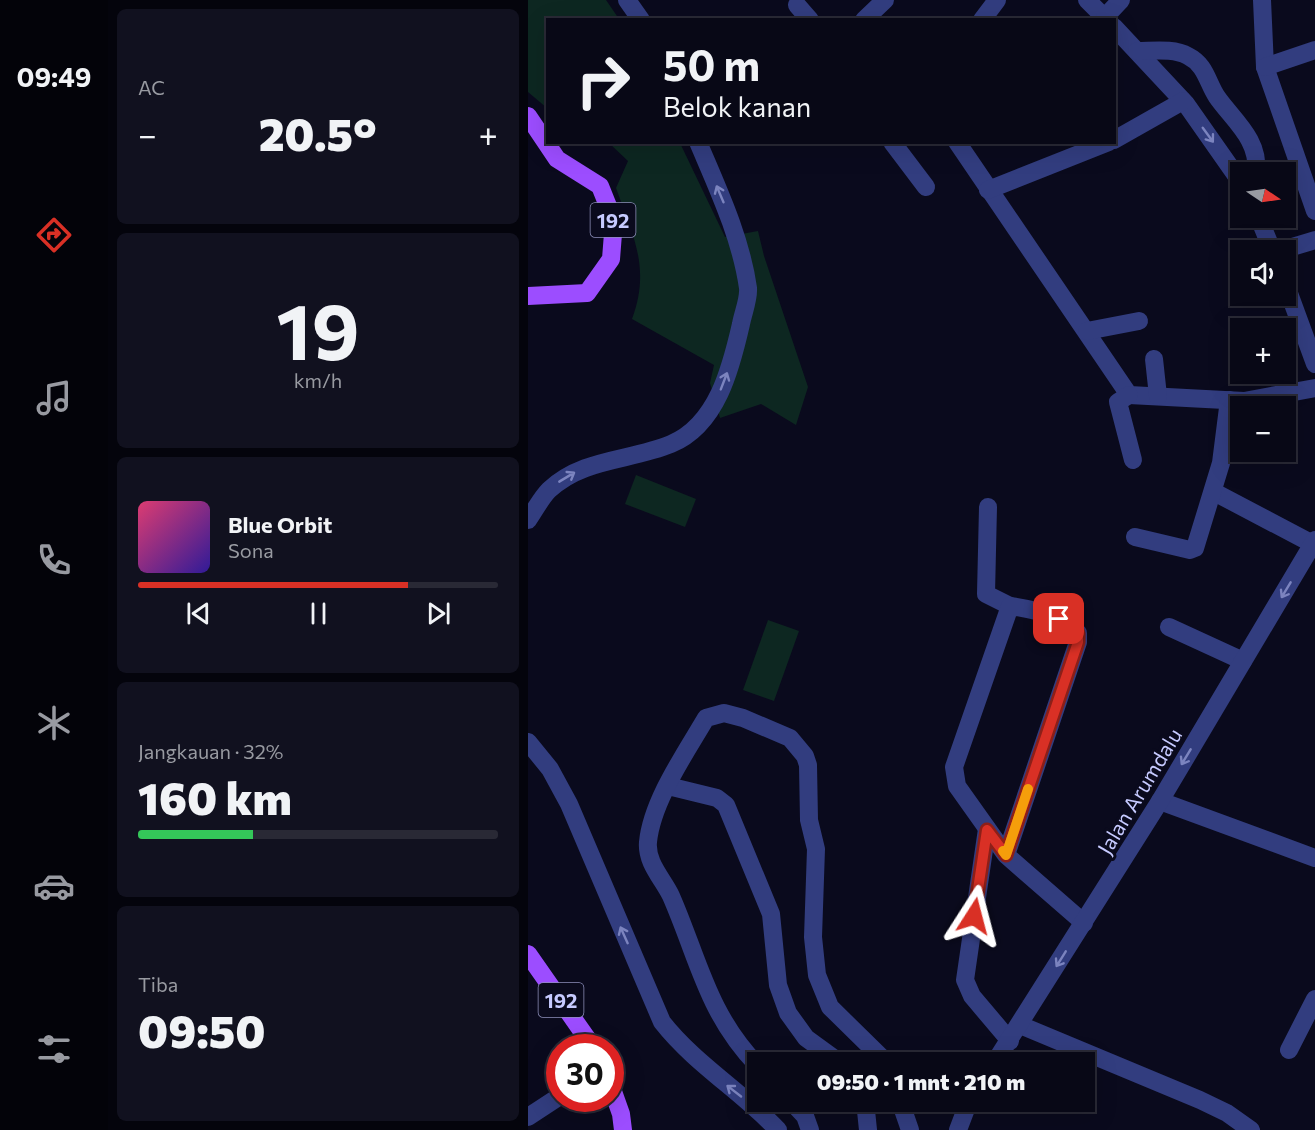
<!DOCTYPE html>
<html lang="id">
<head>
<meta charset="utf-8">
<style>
	:root { --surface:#080816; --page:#11111f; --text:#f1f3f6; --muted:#989aa1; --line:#292935; --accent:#d93025 }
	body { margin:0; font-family:Commissioner,sans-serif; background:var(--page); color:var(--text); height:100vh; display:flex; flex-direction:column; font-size:22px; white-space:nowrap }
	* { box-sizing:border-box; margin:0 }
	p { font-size:20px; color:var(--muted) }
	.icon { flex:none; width:33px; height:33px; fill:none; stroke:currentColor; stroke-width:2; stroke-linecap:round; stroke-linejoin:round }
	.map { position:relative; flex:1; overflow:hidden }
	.sheet { display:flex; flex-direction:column; gap:9px; padding:9px; background:#04040c; width:420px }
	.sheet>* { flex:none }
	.guide { position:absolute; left:18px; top:18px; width:570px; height:126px; border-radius:0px; box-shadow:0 6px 24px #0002,0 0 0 2px var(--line); background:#080816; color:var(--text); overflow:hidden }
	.needle { width:39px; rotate:103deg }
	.tools { position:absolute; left:702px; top:162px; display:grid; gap:12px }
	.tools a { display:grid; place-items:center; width:66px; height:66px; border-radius:0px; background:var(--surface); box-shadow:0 6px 24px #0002,0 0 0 2px var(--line); font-size:30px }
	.speed { position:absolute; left:18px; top:1034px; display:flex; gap:12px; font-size:30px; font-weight:700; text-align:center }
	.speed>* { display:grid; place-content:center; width:78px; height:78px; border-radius:50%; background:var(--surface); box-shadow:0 6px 24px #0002,0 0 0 2px var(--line); line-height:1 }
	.speed .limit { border:9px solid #d22; background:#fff; color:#111 }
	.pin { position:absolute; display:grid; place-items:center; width:51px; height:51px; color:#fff; margin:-26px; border-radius:12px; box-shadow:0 3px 9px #0006 }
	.me { position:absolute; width:66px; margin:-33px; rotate:9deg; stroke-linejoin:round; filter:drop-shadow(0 0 4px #0008) }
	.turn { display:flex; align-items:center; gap:21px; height:126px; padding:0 18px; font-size:27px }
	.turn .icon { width:78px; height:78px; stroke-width:2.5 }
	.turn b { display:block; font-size:42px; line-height:51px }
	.big { font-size:45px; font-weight:800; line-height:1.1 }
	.sheet .card { flex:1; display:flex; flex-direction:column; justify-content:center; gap:9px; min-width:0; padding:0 21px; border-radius:9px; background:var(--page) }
	.sheet .dial { align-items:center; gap:0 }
	.dial b { font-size:78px; line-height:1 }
	.song { display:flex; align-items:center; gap:18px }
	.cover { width:72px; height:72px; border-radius:9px; background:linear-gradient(135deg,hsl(340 70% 55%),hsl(250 70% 35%)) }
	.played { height:6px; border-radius:3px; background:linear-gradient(90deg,var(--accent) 75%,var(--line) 75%) }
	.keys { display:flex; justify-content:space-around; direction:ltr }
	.heat { display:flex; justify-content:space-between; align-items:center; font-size:33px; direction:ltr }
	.charge { height:9px; border-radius:4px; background:linear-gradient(90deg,#34c759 32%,var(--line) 0) }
	.trip { position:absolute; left:219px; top:1052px; width:348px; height:60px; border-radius:0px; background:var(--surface); box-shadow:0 6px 24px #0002,0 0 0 2px var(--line); font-weight:800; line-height:60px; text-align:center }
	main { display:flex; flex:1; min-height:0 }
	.dock { display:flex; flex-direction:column; width:108px; justify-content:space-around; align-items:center; background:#030309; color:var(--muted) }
	.dock .icon { width:42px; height:42px }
	.dock .on { color:var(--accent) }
	.dock b { font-size:27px; color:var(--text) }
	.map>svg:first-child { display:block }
	.green { fill:#0d2721 }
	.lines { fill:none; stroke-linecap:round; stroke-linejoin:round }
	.minor { stroke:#323d7f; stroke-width:18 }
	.major { stroke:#9c4dff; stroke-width:18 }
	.oneway { stroke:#7c84bf }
	.route-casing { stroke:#8d1f18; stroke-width:15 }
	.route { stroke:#d93025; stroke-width:10 }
	.slow { stroke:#f59e0b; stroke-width:10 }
	.labels { text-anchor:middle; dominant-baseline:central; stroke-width:6; stroke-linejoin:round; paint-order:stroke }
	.shield { fill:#0a0a1d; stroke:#8e90bb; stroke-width:1.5 }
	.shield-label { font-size:20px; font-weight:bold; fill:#c6caff }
	.street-label { font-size:21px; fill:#c6caff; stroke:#0a0a1d }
</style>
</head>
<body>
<main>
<nav class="dock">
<b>09:49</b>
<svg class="icon on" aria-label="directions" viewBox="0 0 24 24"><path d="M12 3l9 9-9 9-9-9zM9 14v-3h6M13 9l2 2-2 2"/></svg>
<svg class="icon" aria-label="music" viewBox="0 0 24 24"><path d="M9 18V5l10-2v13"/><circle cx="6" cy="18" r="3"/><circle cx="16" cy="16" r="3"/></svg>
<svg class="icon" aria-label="phone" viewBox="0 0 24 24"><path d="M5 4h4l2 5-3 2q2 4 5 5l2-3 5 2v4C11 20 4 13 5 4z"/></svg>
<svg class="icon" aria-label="climate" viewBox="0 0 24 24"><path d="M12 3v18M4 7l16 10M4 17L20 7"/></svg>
<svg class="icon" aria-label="car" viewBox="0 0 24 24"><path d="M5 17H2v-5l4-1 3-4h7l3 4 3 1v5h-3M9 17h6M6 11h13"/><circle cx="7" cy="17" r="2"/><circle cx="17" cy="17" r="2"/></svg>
<svg class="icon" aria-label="filters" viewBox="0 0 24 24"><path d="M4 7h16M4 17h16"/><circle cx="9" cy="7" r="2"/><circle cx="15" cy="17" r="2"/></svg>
</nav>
<section class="sheet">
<div class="card"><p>AC</p>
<div class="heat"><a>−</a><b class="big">20.5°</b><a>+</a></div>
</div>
<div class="card dial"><b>19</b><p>km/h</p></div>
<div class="card">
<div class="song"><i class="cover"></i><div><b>Blue Orbit</b><p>Sona</p></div></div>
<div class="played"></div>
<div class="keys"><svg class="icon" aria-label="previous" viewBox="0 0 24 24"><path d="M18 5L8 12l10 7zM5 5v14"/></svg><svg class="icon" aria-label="pause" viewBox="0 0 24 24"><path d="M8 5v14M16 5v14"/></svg><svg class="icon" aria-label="next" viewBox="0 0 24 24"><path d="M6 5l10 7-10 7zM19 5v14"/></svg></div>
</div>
<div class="card"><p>Jangkauan · 32%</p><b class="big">160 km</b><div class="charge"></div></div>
<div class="card"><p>Tiba</p><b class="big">09:50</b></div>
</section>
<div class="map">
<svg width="787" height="1130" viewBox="0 0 787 1130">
	<rect width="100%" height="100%" fill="#0a0a1d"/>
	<g class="green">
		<polygon points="0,0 78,0 91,19 20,20 19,108 0,92"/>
		<path d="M 81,143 L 152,143 L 197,237 L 230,231 L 236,256 L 280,387 L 268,425 L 233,404 L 192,418 L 182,383 L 186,365 L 104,319 C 123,268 105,236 88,188 L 100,161 Z"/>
		<polygon points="108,475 168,499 157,527 97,504"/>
		<polygon points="240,620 271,631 246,701 215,690"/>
	</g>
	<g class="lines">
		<g class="minor">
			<polyline points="99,0 113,20"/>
			<polyline points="559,0 579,20"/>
			<polyline points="734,0 737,67 787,211"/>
			<polyline points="269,5 282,20"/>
			<polyline points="577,17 593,0"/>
			<polyline points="336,20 357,0"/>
			<polyline points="454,20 469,0"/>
			<polyline points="586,27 658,104 712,181"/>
			<path d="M 609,51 C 625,51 646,48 660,56 C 678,65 679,82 689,97 C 705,120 732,140 728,172"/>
			<polyline points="737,67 787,50"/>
			<polyline points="586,140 655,101"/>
			<polyline points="364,142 398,187"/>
			<polyline points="429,142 601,395 716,401 787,388"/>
			<polyline points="460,190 581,142"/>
			<polyline points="731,218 744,250"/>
			<polyline points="754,250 787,240"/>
			<polyline points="758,285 787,364"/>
			<polyline points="559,331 611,321"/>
			<polyline points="626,359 630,396"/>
			<polyline points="601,395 590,402 605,460"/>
			<polyline points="686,492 785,544"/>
			<polyline points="460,507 458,594 482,606"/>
			<path d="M 0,520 C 7,510 13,498 21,490 C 55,458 102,461 143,444 C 189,425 203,368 213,324 C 215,313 221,299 220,288 C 213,238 190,189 170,142"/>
			<polyline points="607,537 662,550 667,548 693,463 701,400"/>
			<polyline points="641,627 715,661"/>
			<path d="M 0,742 L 22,769 L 41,804 L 134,1022 C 167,1064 213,1091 250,1130"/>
			<polyline points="140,786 189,798 198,805 243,914 250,985 260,1013 278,1038 311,1062"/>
			<polyline points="632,801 787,858"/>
			<polyline points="459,829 437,980 444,996 482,1041"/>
			<path d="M 478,855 L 429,786 L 426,767 L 482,606 C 503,609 537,616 550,633 L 550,642 L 478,855 L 556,923"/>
			<polyline points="492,1025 672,1100 699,1113 723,1130"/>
			<polyline points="761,1050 787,999"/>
			<polyline points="467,1062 632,801 787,540"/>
			<path d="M 230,1066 C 179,1013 171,960 143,896 C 135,879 118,863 120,842 C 124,801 157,754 178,718 L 196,713 L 215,718 L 262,738 L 277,756 L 280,765 L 281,820 L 288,849 L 285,937 L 289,975 L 302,1007 L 358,1062"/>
			<polyline points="263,1101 277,1116 282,1130"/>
			<polyline points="337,1101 340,1130"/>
			<polyline points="372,1101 382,1130"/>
			<polyline points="0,1117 32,1096"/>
			<polyline points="430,1130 441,1101"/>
		</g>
		<g class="major">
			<polyline points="0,116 29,159 72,186 86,221 83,259 59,293 0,296"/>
			<polyline points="0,954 65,1047"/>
			<polyline points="82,1083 93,1114 95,1130"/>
		</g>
	</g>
	<defs><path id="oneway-shaft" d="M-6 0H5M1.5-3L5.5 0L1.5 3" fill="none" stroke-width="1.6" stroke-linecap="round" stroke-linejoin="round" transform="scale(1.5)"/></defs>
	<g class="oneway">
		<use href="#oneway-shaft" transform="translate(680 135) rotate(54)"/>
		<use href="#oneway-shaft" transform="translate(192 194) rotate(-113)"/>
		<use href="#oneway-shaft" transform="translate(196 381) rotate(-69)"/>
		<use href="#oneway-shaft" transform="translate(39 477) rotate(-31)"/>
		<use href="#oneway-shaft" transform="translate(758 590) rotate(121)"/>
		<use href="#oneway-shaft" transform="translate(658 757) rotate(121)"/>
		<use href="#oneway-shaft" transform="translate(96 935) rotate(-114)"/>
		<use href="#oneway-shaft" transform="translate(533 959) rotate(122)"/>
		<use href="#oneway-shaft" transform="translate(206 1091) rotate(-142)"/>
	</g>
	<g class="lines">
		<g class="route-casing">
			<polyline id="route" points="446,916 459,830 478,855 550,642 550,633 545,627 531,619"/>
		</g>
		<use href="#route" class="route"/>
		<polyline class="slow" points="475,851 478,855 500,789"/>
	</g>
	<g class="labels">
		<g class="shield">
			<rect x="62.5" y="203" width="45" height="34" rx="4.5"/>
			<rect x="10.5" y="983" width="45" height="34" rx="4.5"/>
		</g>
		<g class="shield-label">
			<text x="85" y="220">192</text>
			<text x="33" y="1000">192</text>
		</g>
		<g class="street-label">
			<text transform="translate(611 791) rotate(-59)">Jalan Arumdalu</text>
		</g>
	</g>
</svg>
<div class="tools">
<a><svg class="needle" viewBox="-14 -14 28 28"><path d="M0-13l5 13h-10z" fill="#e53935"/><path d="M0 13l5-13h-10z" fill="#989aa1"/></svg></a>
<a><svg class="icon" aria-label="sound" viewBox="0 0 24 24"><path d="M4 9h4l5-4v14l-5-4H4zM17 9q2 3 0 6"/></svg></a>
<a>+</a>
<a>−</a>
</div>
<div class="speed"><div class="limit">30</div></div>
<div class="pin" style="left:531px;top:619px;background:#d93025"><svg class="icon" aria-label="arrive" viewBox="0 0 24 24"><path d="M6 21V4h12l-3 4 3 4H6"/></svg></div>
<svg class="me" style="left:446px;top:916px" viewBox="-20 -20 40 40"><path d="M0-17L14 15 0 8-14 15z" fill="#d93025" stroke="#fff" stroke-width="4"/></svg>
<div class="trip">09:50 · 1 mnt · 210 m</div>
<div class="guide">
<div class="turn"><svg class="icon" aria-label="right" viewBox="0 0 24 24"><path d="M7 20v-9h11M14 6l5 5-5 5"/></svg><div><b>50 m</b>Belok kanan</div></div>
</div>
</div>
</main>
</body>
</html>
